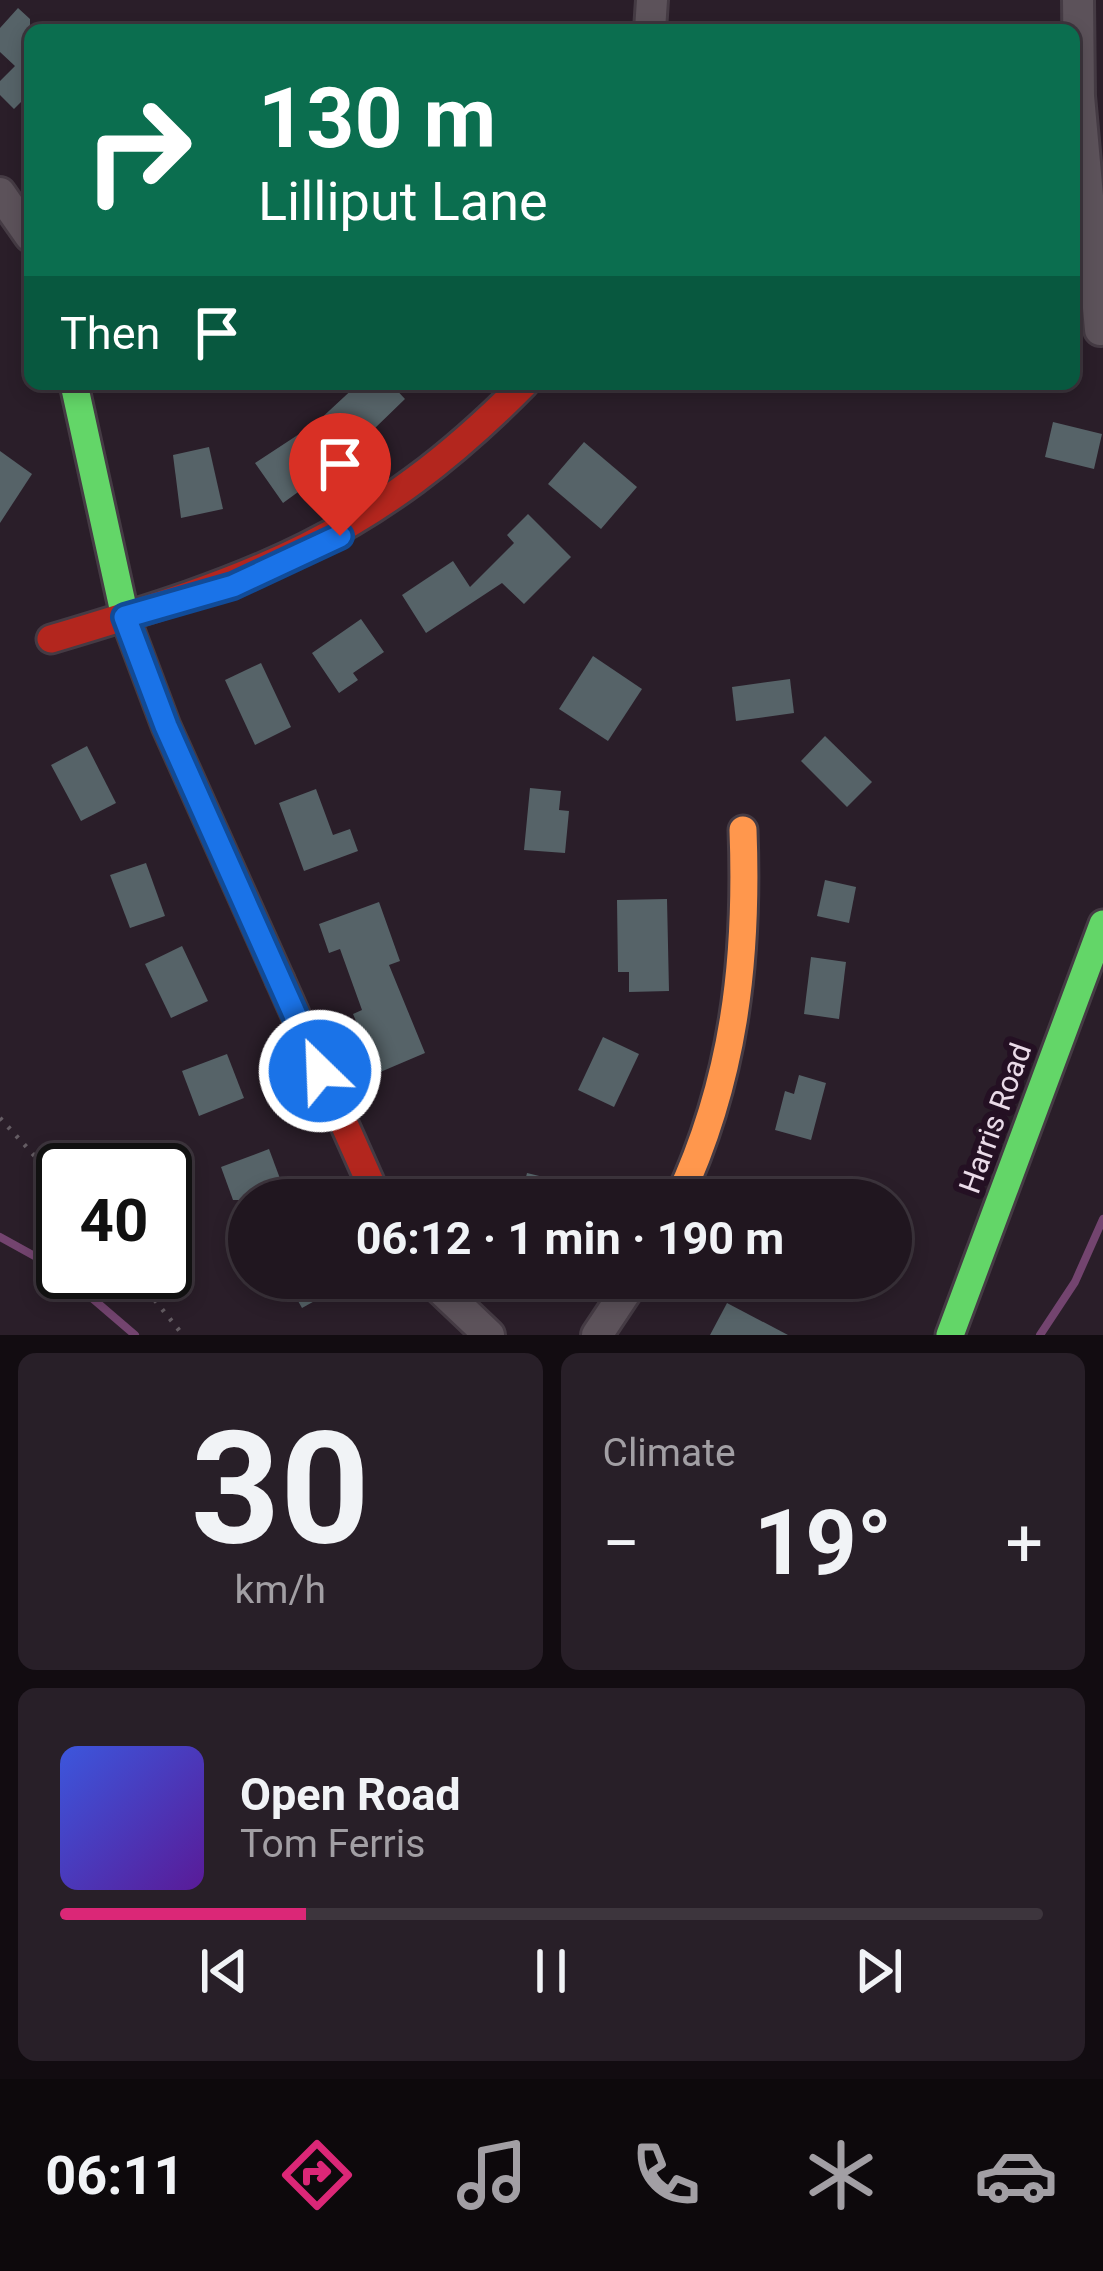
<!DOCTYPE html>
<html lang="en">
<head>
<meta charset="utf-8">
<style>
	:root { --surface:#20161f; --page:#281f28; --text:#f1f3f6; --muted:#a29fa4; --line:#3d353d; --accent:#db2777 }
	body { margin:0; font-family:Roboto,sans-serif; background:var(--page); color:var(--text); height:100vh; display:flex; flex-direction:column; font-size:45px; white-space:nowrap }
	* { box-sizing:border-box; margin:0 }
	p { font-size:39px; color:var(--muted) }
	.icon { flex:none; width:66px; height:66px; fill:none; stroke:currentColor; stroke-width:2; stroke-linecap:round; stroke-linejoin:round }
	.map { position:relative; height:1335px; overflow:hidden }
	.sheet { display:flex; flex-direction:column; gap:18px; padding:18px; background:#120c11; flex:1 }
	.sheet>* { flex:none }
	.guide { position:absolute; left:24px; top:24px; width:1056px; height:366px; border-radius:18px; box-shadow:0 6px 18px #0003,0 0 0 3px var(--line); background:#0b6e4f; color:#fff; overflow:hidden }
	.speed { position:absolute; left:36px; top:1143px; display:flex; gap:24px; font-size:60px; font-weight:700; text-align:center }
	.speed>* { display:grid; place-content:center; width:156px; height:156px; border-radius:50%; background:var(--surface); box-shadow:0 6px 18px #0003,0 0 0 3px var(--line); line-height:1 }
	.speed .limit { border:6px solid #111; border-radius:18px; background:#fff; color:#111 }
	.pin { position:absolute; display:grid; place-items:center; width:102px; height:102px; color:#fff; margin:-123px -51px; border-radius:50% 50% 50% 0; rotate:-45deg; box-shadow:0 0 12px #0007 }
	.pin .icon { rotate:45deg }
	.me { position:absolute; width:132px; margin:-66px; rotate:336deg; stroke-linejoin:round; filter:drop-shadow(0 0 9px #0008) }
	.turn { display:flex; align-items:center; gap:42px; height:252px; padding:0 36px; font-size:54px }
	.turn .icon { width:156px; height:156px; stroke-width:2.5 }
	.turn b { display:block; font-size:84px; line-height:102px }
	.then { display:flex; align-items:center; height:114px; padding:0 36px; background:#0003; gap:24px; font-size:45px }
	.big { font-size:90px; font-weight:700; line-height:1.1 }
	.sheet .tile { flex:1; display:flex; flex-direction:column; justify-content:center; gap:18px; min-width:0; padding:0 42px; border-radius:18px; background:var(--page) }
	.sheet .dial { align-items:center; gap:0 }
	.dial b { font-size:156px; line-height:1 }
	.song { display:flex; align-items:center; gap:36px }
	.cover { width:144px; height:144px; border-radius:18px; background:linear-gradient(135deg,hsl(230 70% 55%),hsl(270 70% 35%)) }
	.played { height:12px; border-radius:6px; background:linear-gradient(90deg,var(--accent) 25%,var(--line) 25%) }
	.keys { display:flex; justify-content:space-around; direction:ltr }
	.heat { display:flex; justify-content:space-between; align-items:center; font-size:66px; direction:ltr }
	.sheet .tiles { flex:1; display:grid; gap:18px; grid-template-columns:1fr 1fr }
	.tile:last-child { grid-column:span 2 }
	.trip { position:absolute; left:228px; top:1179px; width:684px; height:120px; border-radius:60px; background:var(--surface); box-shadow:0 6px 18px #0003,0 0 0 3px var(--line); font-weight:700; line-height:120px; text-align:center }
	.tabs { display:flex; height:192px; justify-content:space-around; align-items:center; background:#0d090c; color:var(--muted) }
	.tabs .icon { width:84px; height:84px }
	.tabs .current { color:var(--accent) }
	.tabs b { font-size:54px; color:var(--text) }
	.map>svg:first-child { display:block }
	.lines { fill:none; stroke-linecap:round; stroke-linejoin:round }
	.stream { stroke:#73446f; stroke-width:8 }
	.building { fill:#566368 }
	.street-casing { stroke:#453b44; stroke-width:36 }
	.fast-casing { stroke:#453b44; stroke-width:33 }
	.slow-casing { stroke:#453b44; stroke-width:33 }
	.jam-casing { stroke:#453b44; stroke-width:33 }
	.path { stroke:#645c63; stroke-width:4.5; stroke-dasharray:3 9; stroke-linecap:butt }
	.street { stroke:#5c525a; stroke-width:30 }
	.fast { stroke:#63d668; stroke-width:27 }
	.slow { stroke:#ff974d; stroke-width:27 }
	.jam { stroke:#b3261e; stroke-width:27 }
	.route-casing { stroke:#114b97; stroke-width:30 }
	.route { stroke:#1a73e8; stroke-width:21 }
	.labels { text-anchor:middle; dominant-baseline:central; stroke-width:12; stroke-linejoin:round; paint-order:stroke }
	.street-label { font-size:30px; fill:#eadbe8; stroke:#241023 }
</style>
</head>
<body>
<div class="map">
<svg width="1103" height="1335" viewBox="0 0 1103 1335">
	<rect width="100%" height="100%" fill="#2a1e29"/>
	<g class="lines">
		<g class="stream">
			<polyline points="0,1237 58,1269 135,1335"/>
			<polyline points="1040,1335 1075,1282 1103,1219"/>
		</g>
	</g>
	<g class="building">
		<polygon points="18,8 30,19 30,93 14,109 0,95 0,81 15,66 0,52 0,28"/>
		<polygon points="358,384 391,384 405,399 342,460 283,503 255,463 316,423"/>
		<polygon points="1053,422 1102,434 1094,469 1045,457"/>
		<polygon points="584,442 637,487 601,529 548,484"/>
		<polygon points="209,447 223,509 181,518 173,455"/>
		<polygon points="0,451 32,474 0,523"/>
		<polygon points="528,514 571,557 524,604 502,583 426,633 402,595 453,561 470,587 514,543 507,535"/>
		<polygon points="361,619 384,652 353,673 358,680 339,693 312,653"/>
		<polygon points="593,656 642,689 608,741 559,709"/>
		<polygon points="261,663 291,727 255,745 225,680"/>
		<polygon points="790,679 794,713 736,721 732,687"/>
		<polygon points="825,736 872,782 847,807 801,761"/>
		<polygon points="87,746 116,803 81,821 51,765"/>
		<polygon points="530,788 561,791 559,810 569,811 565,853 524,850"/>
		<polygon points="316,789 333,835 350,829 358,851 304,871 279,803"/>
		<polygon points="146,863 165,916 130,928 110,875"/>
		<polygon points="825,880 856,887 849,923 817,916"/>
		<polygon points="667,899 669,991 629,992 629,972 618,972 617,900"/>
		<polygon points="379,902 400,961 389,965 425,1053 378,1073 353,1014 362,1010 340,949 329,953 319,924"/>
		<polygon points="182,946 208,1001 171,1018 145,964"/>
		<polygon points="811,957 846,962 839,1019 804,1014"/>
		<polygon points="603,1037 639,1054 614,1107 578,1090"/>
		<polygon points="227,1054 244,1098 199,1116 182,1071"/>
		<polygon points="799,1075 826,1083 811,1140 775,1130 785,1091 794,1094"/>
		<polygon points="269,1149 288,1200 233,1200 221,1167"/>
		<polygon points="527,1173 568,1183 564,1200 520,1200"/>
		<polygon points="285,1278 356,1278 302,1308"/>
		<polygon points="727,1303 788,1335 710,1335"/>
	</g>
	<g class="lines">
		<g class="street-casing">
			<g id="street">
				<polyline points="1078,0 1079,96 1100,330"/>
				<polyline points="650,30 652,0"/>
				<polyline points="0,193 30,236"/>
				<polyline points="429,1278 489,1335"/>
				<polyline points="597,1335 635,1278"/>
			</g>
		</g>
		<g class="fast-casing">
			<g id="fast">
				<polyline points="74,384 125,617 166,726 280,980"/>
				<polyline points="950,1335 1103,924"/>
			</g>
		</g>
		<g class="slow-casing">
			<path id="slow" d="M 678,1200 C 734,1081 748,961 743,830"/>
		</g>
		<g class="jam-casing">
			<g id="jam">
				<path d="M 51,639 C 253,579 372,538 524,384"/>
				<polyline points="280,980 378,1200"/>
			</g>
		</g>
		<g class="path">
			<polyline points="0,1118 63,1187"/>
			<polyline points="132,1272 183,1335"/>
		</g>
		<use href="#street" class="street"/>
		<use href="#fast" class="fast"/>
		<use href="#slow" class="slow"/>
		<use href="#jam" class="jam"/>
	</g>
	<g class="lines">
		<g class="route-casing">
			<polyline id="route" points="320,1071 166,726 125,617 233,586 340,536"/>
		</g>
		<use href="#route" class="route"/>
	</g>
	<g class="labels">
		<g class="street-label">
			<text transform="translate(995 1118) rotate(-70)">Harris Road</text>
		</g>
	</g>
</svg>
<div class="speed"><div class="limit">40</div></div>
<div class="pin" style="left:340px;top:536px;background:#d93025"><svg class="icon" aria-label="arrive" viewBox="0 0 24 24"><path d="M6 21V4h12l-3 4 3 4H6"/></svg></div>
<svg class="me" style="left:320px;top:1071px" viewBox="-20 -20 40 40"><circle r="17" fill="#1a73e8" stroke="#fff" stroke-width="3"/><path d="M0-11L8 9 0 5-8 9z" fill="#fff"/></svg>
<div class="trip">06:12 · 1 min · 190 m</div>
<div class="guide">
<div class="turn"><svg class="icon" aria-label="right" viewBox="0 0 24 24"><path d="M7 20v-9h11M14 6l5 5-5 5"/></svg><div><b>130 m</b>Lilliput Lane</div></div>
<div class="then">Then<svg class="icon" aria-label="arrive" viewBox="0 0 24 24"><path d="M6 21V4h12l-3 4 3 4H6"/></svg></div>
</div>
</div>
<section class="sheet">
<div class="tiles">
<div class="tile dial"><b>30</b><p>km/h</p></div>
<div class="tile"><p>Climate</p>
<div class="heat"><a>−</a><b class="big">19°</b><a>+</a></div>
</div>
<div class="tile">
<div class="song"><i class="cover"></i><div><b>Open Road</b><p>Tom Ferris</p></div></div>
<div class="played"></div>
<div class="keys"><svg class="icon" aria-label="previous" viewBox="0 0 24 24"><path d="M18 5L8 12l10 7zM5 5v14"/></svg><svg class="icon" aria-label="pause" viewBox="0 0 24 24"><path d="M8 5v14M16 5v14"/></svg><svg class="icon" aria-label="next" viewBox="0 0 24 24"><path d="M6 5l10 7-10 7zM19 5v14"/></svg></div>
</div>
</div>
</section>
<nav class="tabs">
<b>06:11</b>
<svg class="icon current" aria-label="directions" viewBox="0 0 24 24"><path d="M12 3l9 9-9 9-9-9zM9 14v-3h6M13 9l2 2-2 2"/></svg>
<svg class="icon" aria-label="music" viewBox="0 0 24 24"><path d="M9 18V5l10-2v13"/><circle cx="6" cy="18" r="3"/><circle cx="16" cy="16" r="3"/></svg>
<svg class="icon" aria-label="phone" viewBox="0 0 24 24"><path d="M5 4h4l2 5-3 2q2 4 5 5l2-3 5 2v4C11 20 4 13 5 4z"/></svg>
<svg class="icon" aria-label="climate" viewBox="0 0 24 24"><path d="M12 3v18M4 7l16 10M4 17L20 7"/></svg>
<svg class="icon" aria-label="car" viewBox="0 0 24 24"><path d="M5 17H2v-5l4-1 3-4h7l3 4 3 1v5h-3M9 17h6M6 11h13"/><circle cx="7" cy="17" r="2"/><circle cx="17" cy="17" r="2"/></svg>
</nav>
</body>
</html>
